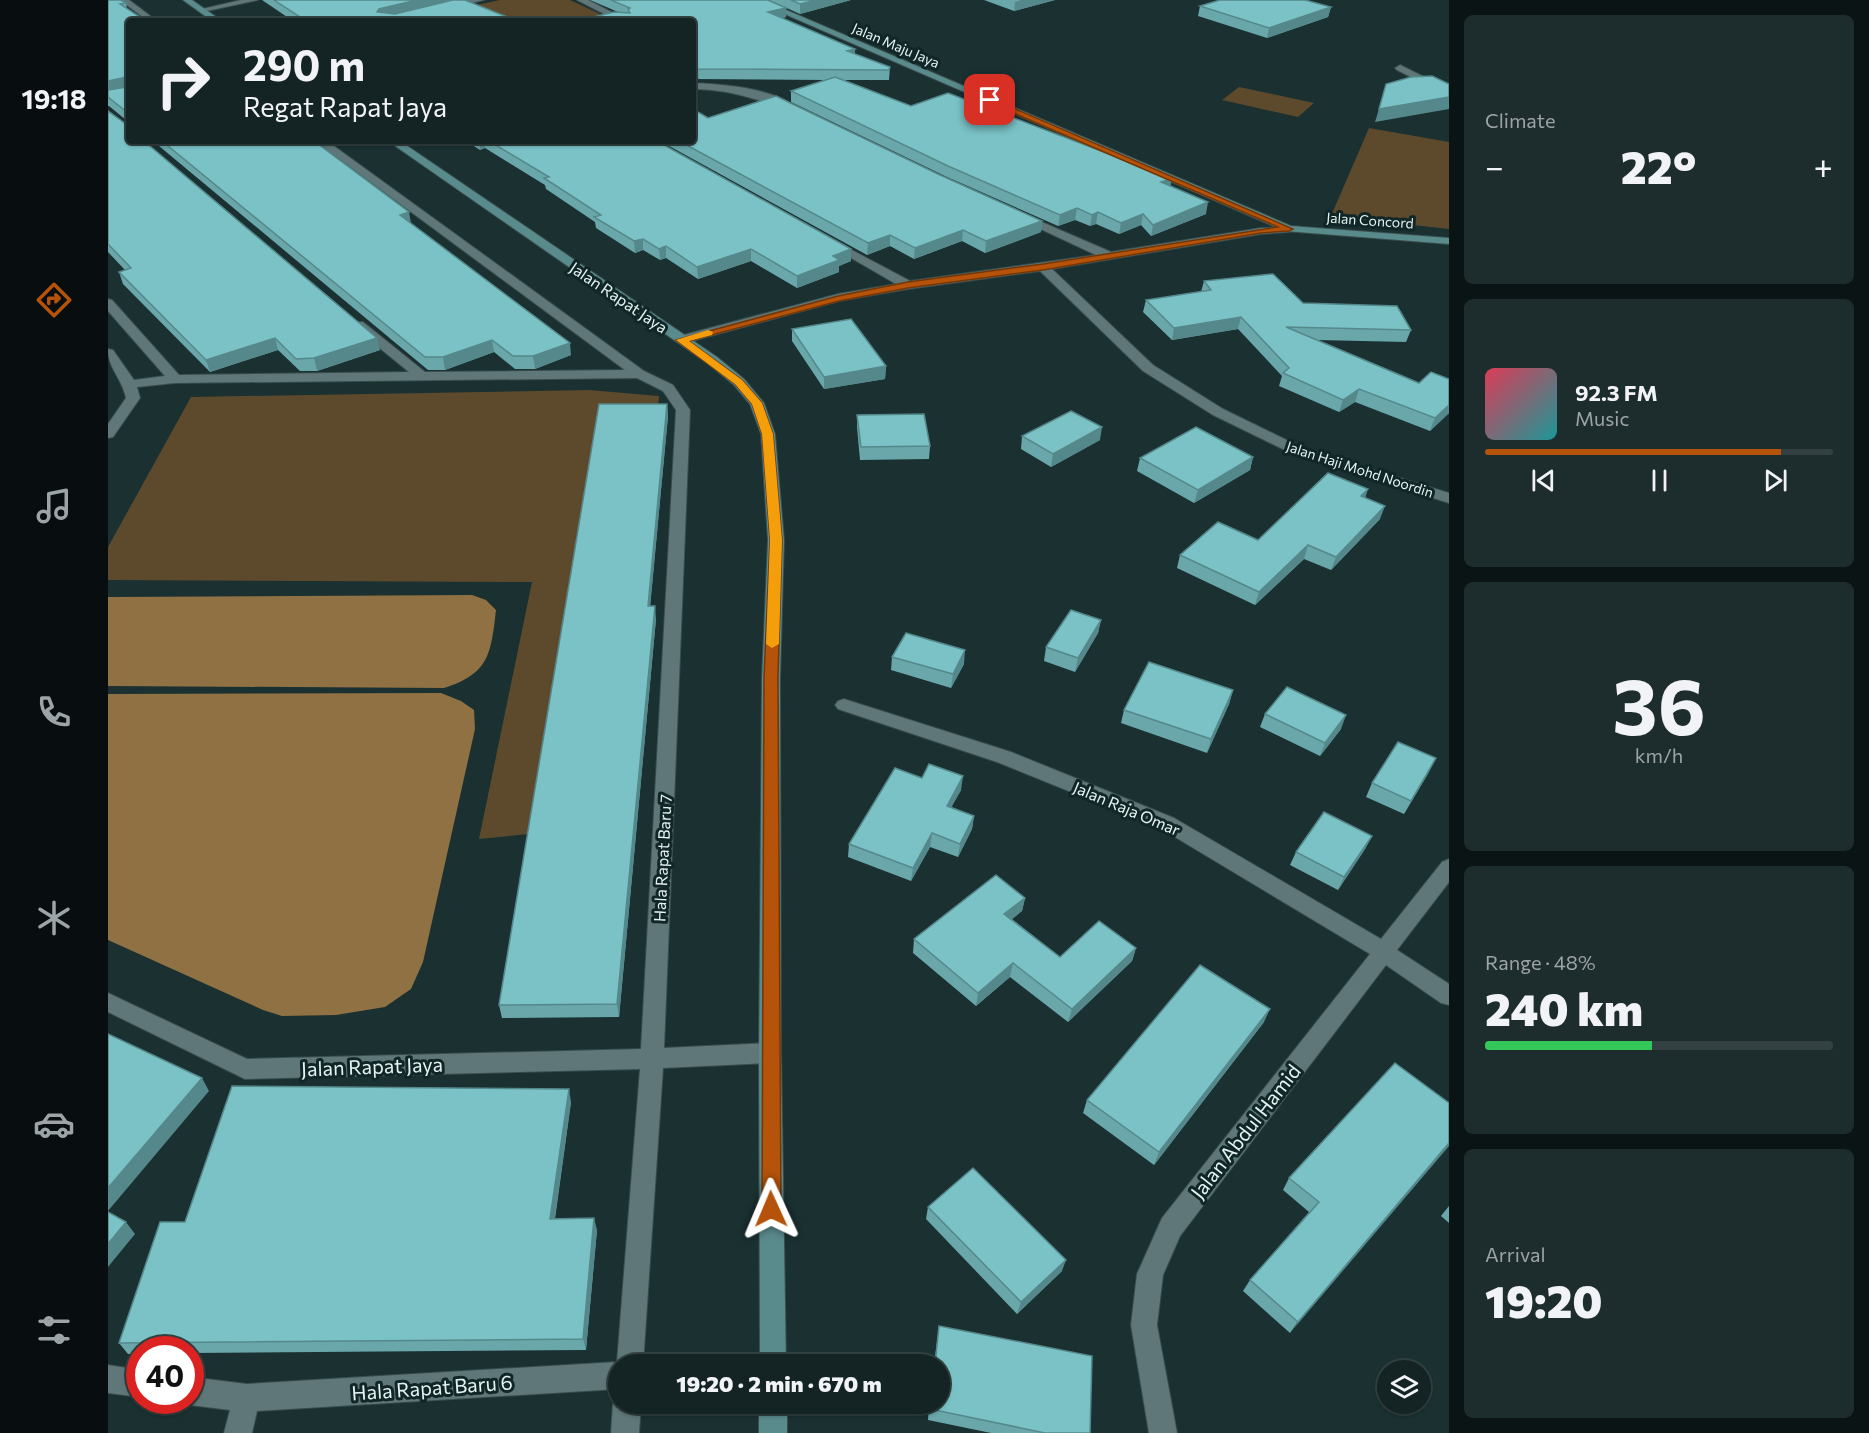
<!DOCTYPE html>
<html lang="en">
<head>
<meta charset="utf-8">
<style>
	:root { --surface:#142425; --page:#1d2c2d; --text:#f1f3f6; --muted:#9da4a7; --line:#334142; --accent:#b45309 }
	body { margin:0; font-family:Commissioner,sans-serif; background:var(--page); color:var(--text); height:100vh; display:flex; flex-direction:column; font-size:22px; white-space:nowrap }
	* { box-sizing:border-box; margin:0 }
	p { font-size:20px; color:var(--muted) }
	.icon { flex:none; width:33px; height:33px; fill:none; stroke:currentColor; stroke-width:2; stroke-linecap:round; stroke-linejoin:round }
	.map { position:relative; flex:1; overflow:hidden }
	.panel { display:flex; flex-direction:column; gap:15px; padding:15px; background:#0b1414; width:420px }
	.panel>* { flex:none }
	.top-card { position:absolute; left:18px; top:18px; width:570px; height:126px; border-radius:6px; box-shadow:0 2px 4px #0004,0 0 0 2px var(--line); background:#142425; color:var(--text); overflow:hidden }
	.buttons { position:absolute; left:1269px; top:1360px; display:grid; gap:12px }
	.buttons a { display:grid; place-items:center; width:54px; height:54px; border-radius:50%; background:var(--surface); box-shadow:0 2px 4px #0004,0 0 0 2px var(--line); font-size:30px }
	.speed { position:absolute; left:18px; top:1336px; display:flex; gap:12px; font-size:30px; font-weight:700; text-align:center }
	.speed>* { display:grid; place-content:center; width:78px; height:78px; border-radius:50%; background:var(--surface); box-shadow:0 2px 4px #0004,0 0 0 2px var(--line); line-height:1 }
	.speed .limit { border:9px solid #d22; background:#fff; color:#111 }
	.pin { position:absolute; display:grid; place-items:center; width:51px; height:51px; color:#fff; margin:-26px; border-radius:12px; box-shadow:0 3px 9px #0006 }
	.me { position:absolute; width:66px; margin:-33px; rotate:359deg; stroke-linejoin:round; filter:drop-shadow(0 0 4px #0008) }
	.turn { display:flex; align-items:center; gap:21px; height:126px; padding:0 18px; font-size:27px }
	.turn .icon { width:78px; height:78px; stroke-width:2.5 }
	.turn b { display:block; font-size:42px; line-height:51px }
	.big { font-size:45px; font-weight:800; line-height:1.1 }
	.panel .tile { flex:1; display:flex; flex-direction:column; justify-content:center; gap:9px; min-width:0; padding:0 21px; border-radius:9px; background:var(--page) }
	.panel .dial { align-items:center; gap:0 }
	.dial b { font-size:78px; line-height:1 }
	.song { display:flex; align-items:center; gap:18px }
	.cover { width:72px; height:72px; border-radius:9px; background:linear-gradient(135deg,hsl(350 70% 55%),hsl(180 70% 35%)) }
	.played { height:6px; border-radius:3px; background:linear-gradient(90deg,var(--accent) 85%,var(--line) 85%) }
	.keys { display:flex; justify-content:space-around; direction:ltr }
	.heat { display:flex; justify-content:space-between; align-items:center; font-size:33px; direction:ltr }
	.charge { height:9px; border-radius:4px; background:linear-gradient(90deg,#34c759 48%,var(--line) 0) }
	.trip { position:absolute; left:500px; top:1354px; width:342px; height:60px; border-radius:30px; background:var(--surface); box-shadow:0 2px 4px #0004,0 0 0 2px var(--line); font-weight:800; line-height:60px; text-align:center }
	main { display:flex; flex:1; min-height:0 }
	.dock { display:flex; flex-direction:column; width:108px; justify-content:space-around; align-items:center; background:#080e0f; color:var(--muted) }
	.dock .icon { width:42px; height:42px }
	.dock .current { color:var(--accent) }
	.dock b { font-size:27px; color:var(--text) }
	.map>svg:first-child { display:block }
	.green { fill:#5d4a2d }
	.water { fill:#8f7144 }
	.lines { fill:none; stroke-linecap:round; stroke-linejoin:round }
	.street-casing { stroke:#394d4d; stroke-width:2 }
	.secondary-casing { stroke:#394d4d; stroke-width:2 }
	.street { fill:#5f7778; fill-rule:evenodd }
	.secondary { fill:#598a8c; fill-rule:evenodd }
	.wall { fill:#69a7aa }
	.shaded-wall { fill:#55888b }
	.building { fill:#7ac2c6; stroke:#55888b; stroke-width:1.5 }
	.route { fill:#b45309; stroke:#753606; stroke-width:1.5 }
	.slow { fill:#f59e0b }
	.labels { text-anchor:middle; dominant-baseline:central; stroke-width:6; stroke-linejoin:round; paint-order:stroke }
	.far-street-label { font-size:14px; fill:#e6f3f3; stroke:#102627 }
	.street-label { font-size:16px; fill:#e6f3f3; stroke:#102627 }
	.near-street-label { font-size:20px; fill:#e6f3f3; stroke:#102627 }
</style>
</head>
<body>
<main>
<nav class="dock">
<b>19:18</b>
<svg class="icon current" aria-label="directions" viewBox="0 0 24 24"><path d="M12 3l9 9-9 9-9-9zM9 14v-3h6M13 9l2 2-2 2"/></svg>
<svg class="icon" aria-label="music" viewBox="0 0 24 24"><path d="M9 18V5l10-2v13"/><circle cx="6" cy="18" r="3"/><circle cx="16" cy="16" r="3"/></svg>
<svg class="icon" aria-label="phone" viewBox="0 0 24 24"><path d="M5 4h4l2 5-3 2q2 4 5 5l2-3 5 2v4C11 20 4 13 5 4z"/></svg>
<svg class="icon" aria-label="climate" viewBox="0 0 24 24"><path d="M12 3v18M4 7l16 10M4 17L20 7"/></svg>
<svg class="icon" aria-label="car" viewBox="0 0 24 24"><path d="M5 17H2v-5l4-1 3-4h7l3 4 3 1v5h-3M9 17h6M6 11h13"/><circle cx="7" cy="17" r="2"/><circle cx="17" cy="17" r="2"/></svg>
<svg class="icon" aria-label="filters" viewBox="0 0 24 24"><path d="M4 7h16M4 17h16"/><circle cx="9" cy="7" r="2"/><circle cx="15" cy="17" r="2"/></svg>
</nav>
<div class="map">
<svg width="1341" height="1433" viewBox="0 0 1341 1433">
	<rect width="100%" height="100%" fill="#1a3031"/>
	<g class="green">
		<polygon points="392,0 462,0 505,20 338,21 336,12"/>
		<polygon points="1131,87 1206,103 1190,117 1114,100"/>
		<polygon points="1261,128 1341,142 1341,229 1223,216"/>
		<polygon points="481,390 551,396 512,825 371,839 424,582 0,580 0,547 83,397"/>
	</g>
	<g class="water">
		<path d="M 364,595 L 378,600 L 388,610 C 383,654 381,674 336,688 L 0,686 L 0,597 Z"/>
		<polygon points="333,693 353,701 366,710 367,729 315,962 303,989 277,1007 228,1015 174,1016 155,1010 0,940 0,694"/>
	</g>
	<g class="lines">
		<g class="street-casing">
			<g id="street">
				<polygon points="12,0 21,0 49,21 40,21"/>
				<polygon points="133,0 150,0 94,12 90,10"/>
				<polygon points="360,0 376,0 338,9 334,7"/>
				<polygon points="469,0 480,0 521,21 510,21"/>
				<polygon points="1292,65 1341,89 1341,96 1289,70 1287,68"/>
				<path d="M 585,83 C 613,84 665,88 687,107 L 682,110 C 645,99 626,90 585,89 Z"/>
				<path d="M 207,141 L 219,141 L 536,371 L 565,385 L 582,410 L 556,1048 L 662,1043 L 670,1046 L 673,1053 L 670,1060 L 662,1063 L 555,1068 L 535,1365 L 510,1365 L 510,1389 L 149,1411 L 144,1433 L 116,1433 L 122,1410 L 82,1405 L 73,1401 L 82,1401 L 82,1377 L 139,1384 L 509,1362 L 532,1069 L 137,1079 L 0,1012 L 0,993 L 139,1059 L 533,1049 L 568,410 L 555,391 L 529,378 L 67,383 L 29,387 L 32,398 L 5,437 L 0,438 L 0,424 L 18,398 C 14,378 0,369 0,349 L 5,350 L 26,380 L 57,376 L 0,311 L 0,299 L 4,300 L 71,375 L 301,372 L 247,328 L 245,325 L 247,322 L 255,322 L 317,372 L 517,370 Z"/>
				<polygon points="913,213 1003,252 1153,228 1185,227 1187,229 1181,232 1153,234 944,269 1045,365 1115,409 1197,449 1341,493 1341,503 1187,455 1105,415 1035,371 932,271 800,289 731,301 573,344 567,340 568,337 730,294 788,284 719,244 719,240 723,239 802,281 988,255 909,218 909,214"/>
				<polygon points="736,699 903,752 1066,818 1273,939 1334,862 1341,859 1341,882 1289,950 1341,984 1341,1005 1333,1003 1278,965 1072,1236 1055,1275 1049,1325 1069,1433 1041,1433 1023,1325 1029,1274 1054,1218 1262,954 1052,828 889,762 730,709 727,705 730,701"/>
				<polygon points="0,1365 32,1370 32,1397 0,1393"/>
				<polygon points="509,1394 510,1404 533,1404 531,1433 503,1433 505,1404"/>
			</g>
		</g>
		<g class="secondary-casing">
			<g id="secondary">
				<polygon points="75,0 84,0 114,21 104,21"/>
				<polygon points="644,0 655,0 1183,226 1341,238 1341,244 1177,231"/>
				<polygon points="280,141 292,141 609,357 636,379 656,403 667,434 676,540 672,678 673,1053 678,1365 652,1365 651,1053 654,678 660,540 653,434 642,404 626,385 599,363"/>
				<rect x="651" y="1404" width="28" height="29"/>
			</g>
		</g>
		<use href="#street" class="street"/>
		<use href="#secondary" class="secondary"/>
	</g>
	<g class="wall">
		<polygon points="0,0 18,3 19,9 21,141 272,350 209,371 192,371 170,350 102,372 15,284 11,272 17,270 0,252 0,111 18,124 18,120 1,106 0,106"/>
		<polygon points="154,0 357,0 409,21 185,21"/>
		<polygon points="482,0 660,0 678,17 674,18 747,55 782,67 781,80 736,80 803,106 1064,178 1062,186 1098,214 1043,236 1033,225 1011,234 988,224 982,226 967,220 950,226 839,177 683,102 683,91 718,80 585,79 585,21 510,12"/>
		<polygon points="661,0 743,0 692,14"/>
		<polygon points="876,0 947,0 906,11"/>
		<polygon points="1092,6 1223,7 1220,17 1159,38 1090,16"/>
		<polygon points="600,118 830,174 934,221 933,232 877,253 854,241 806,259 782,246 759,255 552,141 585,141"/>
		<polygon points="45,141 206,141 303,223 463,355 427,369 407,369 386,352 337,370 320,370"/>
		<polygon points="358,141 549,141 743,249 743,261 731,266 731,272 689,288 643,261 590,279 558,258 552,260 535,250 527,253 488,228 487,222 438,189 437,185 377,148 372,150"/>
		<polygon points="1096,281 1195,303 1303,330 1298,342 1209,340 1341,413 1322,431 1247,402 1231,412 1171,386 1174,376 1130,329 1064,340 1035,312 1038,300 1093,292"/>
		<polygon points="684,329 778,366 777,379 716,389 684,341"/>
		<polygon points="559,404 560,416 542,606 548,619 511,1017 394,1018 391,1005"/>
		<polygon points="749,415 822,446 821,459 752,460 749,427"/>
		<polygon points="914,436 992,440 943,467 913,449"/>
		<polygon points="1145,457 1142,470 1086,503 1029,471 1032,458"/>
		<polygon points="1257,498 1272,519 1223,570 1196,559 1147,605 1069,568 1072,555 1150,540"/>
		<polygon points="993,620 990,633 967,672 936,661 938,647"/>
		<polygon points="784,657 856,664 843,688 783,670"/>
		<polygon points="1125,690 1121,704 1099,753 1013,723 1016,710"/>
		<polygon points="1157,714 1233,729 1212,756 1152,727"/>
		<polygon points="1321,772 1296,814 1258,797 1264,783"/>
		<polygon points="814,778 853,790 843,807 866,816 864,829 850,857 822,847 803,881 740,857 741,844"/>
		<polygon points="1264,836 1257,849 1230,890 1182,865 1188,852"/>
		<polygon points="917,898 914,911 904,919 952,957 1028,948 1024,961 960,1022 902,977 868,1006 805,953 806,939"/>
		<polygon points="1156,1022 1046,1165 975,1113 979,1100"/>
		<polygon points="463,1102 447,1219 489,1230 478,1350 82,1353 82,1350 32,1350 32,1354 20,1354 11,1343 77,1222"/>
		<polygon points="1341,1103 1182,1333 1135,1291 1142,1280 1201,1212 1175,1190 1181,1178"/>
		<polygon points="1341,1206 1341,1223 1333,1216"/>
		<polygon points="820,1207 954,1271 909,1314 818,1219"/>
		<polygon points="831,1326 982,1433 883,1433 820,1420 821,1404 831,1404 831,1365 826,1365"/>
	</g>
	<g class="shaded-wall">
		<polygon points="309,0 351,0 272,19 269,12 271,9"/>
		<polygon points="708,0 743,0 692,14 692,4"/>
		<polygon points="913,0 947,0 906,11 907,2"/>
		<polygon points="1223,7 1220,17 1159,38 1161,28"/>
		<polygon points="678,8 678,17 660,22 660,12"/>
		<polygon points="747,49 747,59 739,51"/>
		<polygon points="19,77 21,88 0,92 0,81"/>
		<polygon points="1341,97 1341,109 1267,122 1271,109"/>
		<polygon points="371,141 376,141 377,148 372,150"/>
		<polygon points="1064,178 1062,189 1053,182"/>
		<polygon points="1100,202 1098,214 1043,236 1045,225"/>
		<polygon points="969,208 967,220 950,226 952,215"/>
		<polygon points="301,212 303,223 292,215"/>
		<polygon points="990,212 988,224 982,226 984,215"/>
		<polygon points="1035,214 1033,225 1011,234 1013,223"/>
		<polygon points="934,221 933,232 877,253 878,241"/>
		<polygon points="855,230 854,241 806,259 807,248"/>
		<polygon points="782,235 782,246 759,255 760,243"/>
		<polygon points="535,239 535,250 527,253 526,241"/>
		<polygon points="558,246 558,258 552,260 551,249"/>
		<polygon points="643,249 643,261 590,279 589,267"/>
		<polygon points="743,249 743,261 731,266 731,272 689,288 689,276 725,256"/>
		<polygon points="1133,317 1130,329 1064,340 1066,328"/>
		<polygon points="167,338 170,350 102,372 98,360"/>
		<polygon points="269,338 272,350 209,371 206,358"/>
		<polygon points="384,340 386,352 337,370 335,357"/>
		<polygon points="462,343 463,355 427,369 425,356"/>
		<polygon points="778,366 777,379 716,389 716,377"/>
		<polygon points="1251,389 1247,402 1231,412 1235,400"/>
		<polygon points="559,404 560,416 541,619 540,606"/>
		<polygon points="1341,405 1341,413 1322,431 1327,418"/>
		<polygon points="994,427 992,440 943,467 945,454"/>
		<polygon points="1145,457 1142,470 1086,503 1090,490"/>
		<polygon points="1260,489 1256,502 1253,496"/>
		<polygon points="1277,506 1272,519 1223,570 1228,557"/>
		<polygon points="1200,545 1196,559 1147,605 1151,592"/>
		<polygon points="547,606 548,619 511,1017 509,1004"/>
		<polygon points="993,620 990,633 967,672 970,658"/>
		<polygon points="857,650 856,664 843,688 845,674"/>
		<polygon points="1125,690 1121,704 1099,753 1103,739"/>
		<polygon points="1238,715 1233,729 1212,756 1217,743"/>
		<polygon points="1328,758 1321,772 1296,814 1303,801"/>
		<polygon points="855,776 853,790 837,819 839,806"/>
		<polygon points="866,816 864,829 850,857 852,844"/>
		<polygon points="824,833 822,847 803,881 805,868"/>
		<polygon points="1264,836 1257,849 1230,890 1236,877"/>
		<polygon points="917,898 914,911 894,927 896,914"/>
		<polygon points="1028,948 1024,961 960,1022 964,1009"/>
		<polygon points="905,963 902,977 868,1006 870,993"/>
		<polygon points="1162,1009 1156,1022 1046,1165 1051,1152"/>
		<polygon points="94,1078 101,1091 0,1211 0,1188"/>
		<polygon points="461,1089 463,1102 445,1231 442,1219"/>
		<polygon points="1341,1143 1341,1146 1182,1333 1190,1322"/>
		<polygon points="486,1218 489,1230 478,1350 475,1339"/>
		<polygon points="18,1222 27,1234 0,1267 0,1244"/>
		<polygon points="958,1260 954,1271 909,1314 913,1302"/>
	</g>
	<g class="building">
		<polygon points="0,0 13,0 18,3 12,4 38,21 21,21 21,141 36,141 269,338 206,358 188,359 167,338 98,360 11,272 23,268 0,244 0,111 18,124 20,113 0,97 0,90 18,87 19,77 0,81"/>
		<polygon points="166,0 309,0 271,9 269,12 287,14 345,0 357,0 409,21 198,21"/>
		<polygon points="503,0 660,0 678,8 660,12 747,49 739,51 782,67 781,70 585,69 585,21 469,21 506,12 522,13 520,9 522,8"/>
		<polygon points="683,0 708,0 692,4"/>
		<polygon points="1112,0 1197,0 1223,7 1161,28 1092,6"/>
		<polygon points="1324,76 1341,84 1341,97 1271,109 1278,84 1303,77"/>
		<polygon points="727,77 803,106 840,93 1064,178 1053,182 1100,202 1045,225 1035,214 1013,223 990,212 984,215 969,208 952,215 840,166 683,91"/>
		<polygon points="668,96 830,174 934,221 878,241 855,230 807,248 782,235 760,243 571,141 585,141 585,109 600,118"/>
		<polygon points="54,141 206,141 301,212 292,215 462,343 425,356 405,356 384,340 335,357 317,357"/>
		<polygon points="381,141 549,141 743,249 725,256 731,260 689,276 643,249 589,267 558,246 551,249 535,239 526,241 486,217 493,215 436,178 441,177"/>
		<polygon points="1165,274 1195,303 1289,306 1303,330 1178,327 1311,383 1323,372 1341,379 1341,405 1327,418 1251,389 1235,400 1175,373 1181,368 1133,317 1066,328 1038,300 1103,290 1096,281"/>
		<polygon points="743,319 778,366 716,377 684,329"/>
		<polygon points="491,404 559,404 540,606 547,606 509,1004 391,1005"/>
		<polygon points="963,411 994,427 945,454 914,436"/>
		<polygon points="816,414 822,446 753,447 749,415"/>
		<polygon points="1088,427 1145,457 1090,490 1032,458"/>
		<polygon points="1220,473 1260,489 1253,496 1277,506 1228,557 1200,545 1151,592 1072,555 1110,522 1150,540"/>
		<polygon points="963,610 993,620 970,658 938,647"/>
		<polygon points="798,633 857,650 845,674 784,657"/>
		<polygon points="1041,662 1125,690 1103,739 1016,710"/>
		<polygon points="1179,687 1238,715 1217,743 1157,714"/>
		<polygon points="1290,742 1328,758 1303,801 1264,783"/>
		<polygon points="821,764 855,776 839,806 866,816 852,844 824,833 805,868 741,844 787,768 814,778"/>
		<polygon points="1216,812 1264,836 1236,877 1188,852"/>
		<polygon points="888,875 917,898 896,914 952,957 991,921 1028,948 964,1009 905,963 870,993 806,939"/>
		<polygon points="1092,965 1162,1009 1051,1152 979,1100"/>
		<polygon points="0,1034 94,1078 0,1188"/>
		<polygon points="1287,1063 1341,1103 1341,1143 1190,1322 1142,1280 1211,1202 1181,1178"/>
		<polygon points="124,1086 461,1089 442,1219 486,1218 475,1339 11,1343 52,1222 77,1222"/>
		<polygon points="865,1168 958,1260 913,1302 820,1207"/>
		<polygon points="0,1212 18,1222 0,1244"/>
		<polygon points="831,1326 984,1356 982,1433 937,1433 822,1409 822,1404 831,1404 831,1365 827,1365"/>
	</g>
	<polygon class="route" points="882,98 1185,229 1181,231 1153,233 935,270 800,288 731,301 581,341 634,380 654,403 665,434 674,540 670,678 673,1209 670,1215 663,1218 657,1215 654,1209 656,678 662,540 654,434 644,404 627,384 568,340 730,296 800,282 935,264 1170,227 880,102"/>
	<polygon class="slow" points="600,330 605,332 604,335 581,341 634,380 654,403 665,434 674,540 671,644 664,648 658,644 662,540 654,434 644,404 627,384 568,340"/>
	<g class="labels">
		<g class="far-street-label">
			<text transform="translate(788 45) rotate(23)">Jalan Maju Jaya</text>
			<text transform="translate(1262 220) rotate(4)">Jalan Concord</text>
			<text transform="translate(1252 469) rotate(18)">Jalan Haji Mohd Noordin</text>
		</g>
		<g class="street-label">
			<text transform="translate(511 297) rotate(34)">Jalan Rapat Jaya</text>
			<text transform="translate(1019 808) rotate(23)">Jalan Raja Omar</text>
			<text transform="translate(554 858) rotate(-87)">Hala Rapat Baru 7</text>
		</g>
		<g class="near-street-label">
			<text transform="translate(264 1066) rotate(-2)">Jalan Rapat Jaya</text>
			<text transform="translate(1137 1131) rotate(-52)">Jalan Abdul Hamid</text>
			<text transform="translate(324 1387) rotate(-4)">Hala Rapat Baru 6</text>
		</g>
	</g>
</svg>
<div class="buttons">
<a><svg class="icon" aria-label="layers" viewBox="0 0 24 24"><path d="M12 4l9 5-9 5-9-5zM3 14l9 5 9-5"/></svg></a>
</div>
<div class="speed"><div class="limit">40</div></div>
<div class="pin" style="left:882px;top:100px;background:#d93025"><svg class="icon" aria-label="arrive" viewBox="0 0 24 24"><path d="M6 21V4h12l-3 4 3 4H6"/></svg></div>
<svg class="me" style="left:663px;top:1209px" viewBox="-20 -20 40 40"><path d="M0-17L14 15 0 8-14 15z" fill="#b45309" stroke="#fff" stroke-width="4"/></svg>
<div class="trip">19:20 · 2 min · 670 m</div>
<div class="top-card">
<div class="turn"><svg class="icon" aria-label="right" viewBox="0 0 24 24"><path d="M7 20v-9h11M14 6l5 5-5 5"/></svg><div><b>290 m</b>Regat Rapat Jaya</div></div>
</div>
</div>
<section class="panel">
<div class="tile"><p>Climate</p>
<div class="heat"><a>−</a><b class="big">22°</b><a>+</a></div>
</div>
<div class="tile">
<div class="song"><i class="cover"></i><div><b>92.3 FM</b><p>Music</p></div></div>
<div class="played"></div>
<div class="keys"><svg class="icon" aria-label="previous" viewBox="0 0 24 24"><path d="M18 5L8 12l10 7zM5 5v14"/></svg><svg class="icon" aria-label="pause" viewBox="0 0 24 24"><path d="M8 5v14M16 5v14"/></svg><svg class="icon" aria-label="next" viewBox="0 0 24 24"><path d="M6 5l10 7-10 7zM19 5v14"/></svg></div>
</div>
<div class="tile dial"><b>36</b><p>km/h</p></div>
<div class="tile"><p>Range · 48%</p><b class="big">240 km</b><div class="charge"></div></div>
<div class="tile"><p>Arrival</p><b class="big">19:20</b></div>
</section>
</main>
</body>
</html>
